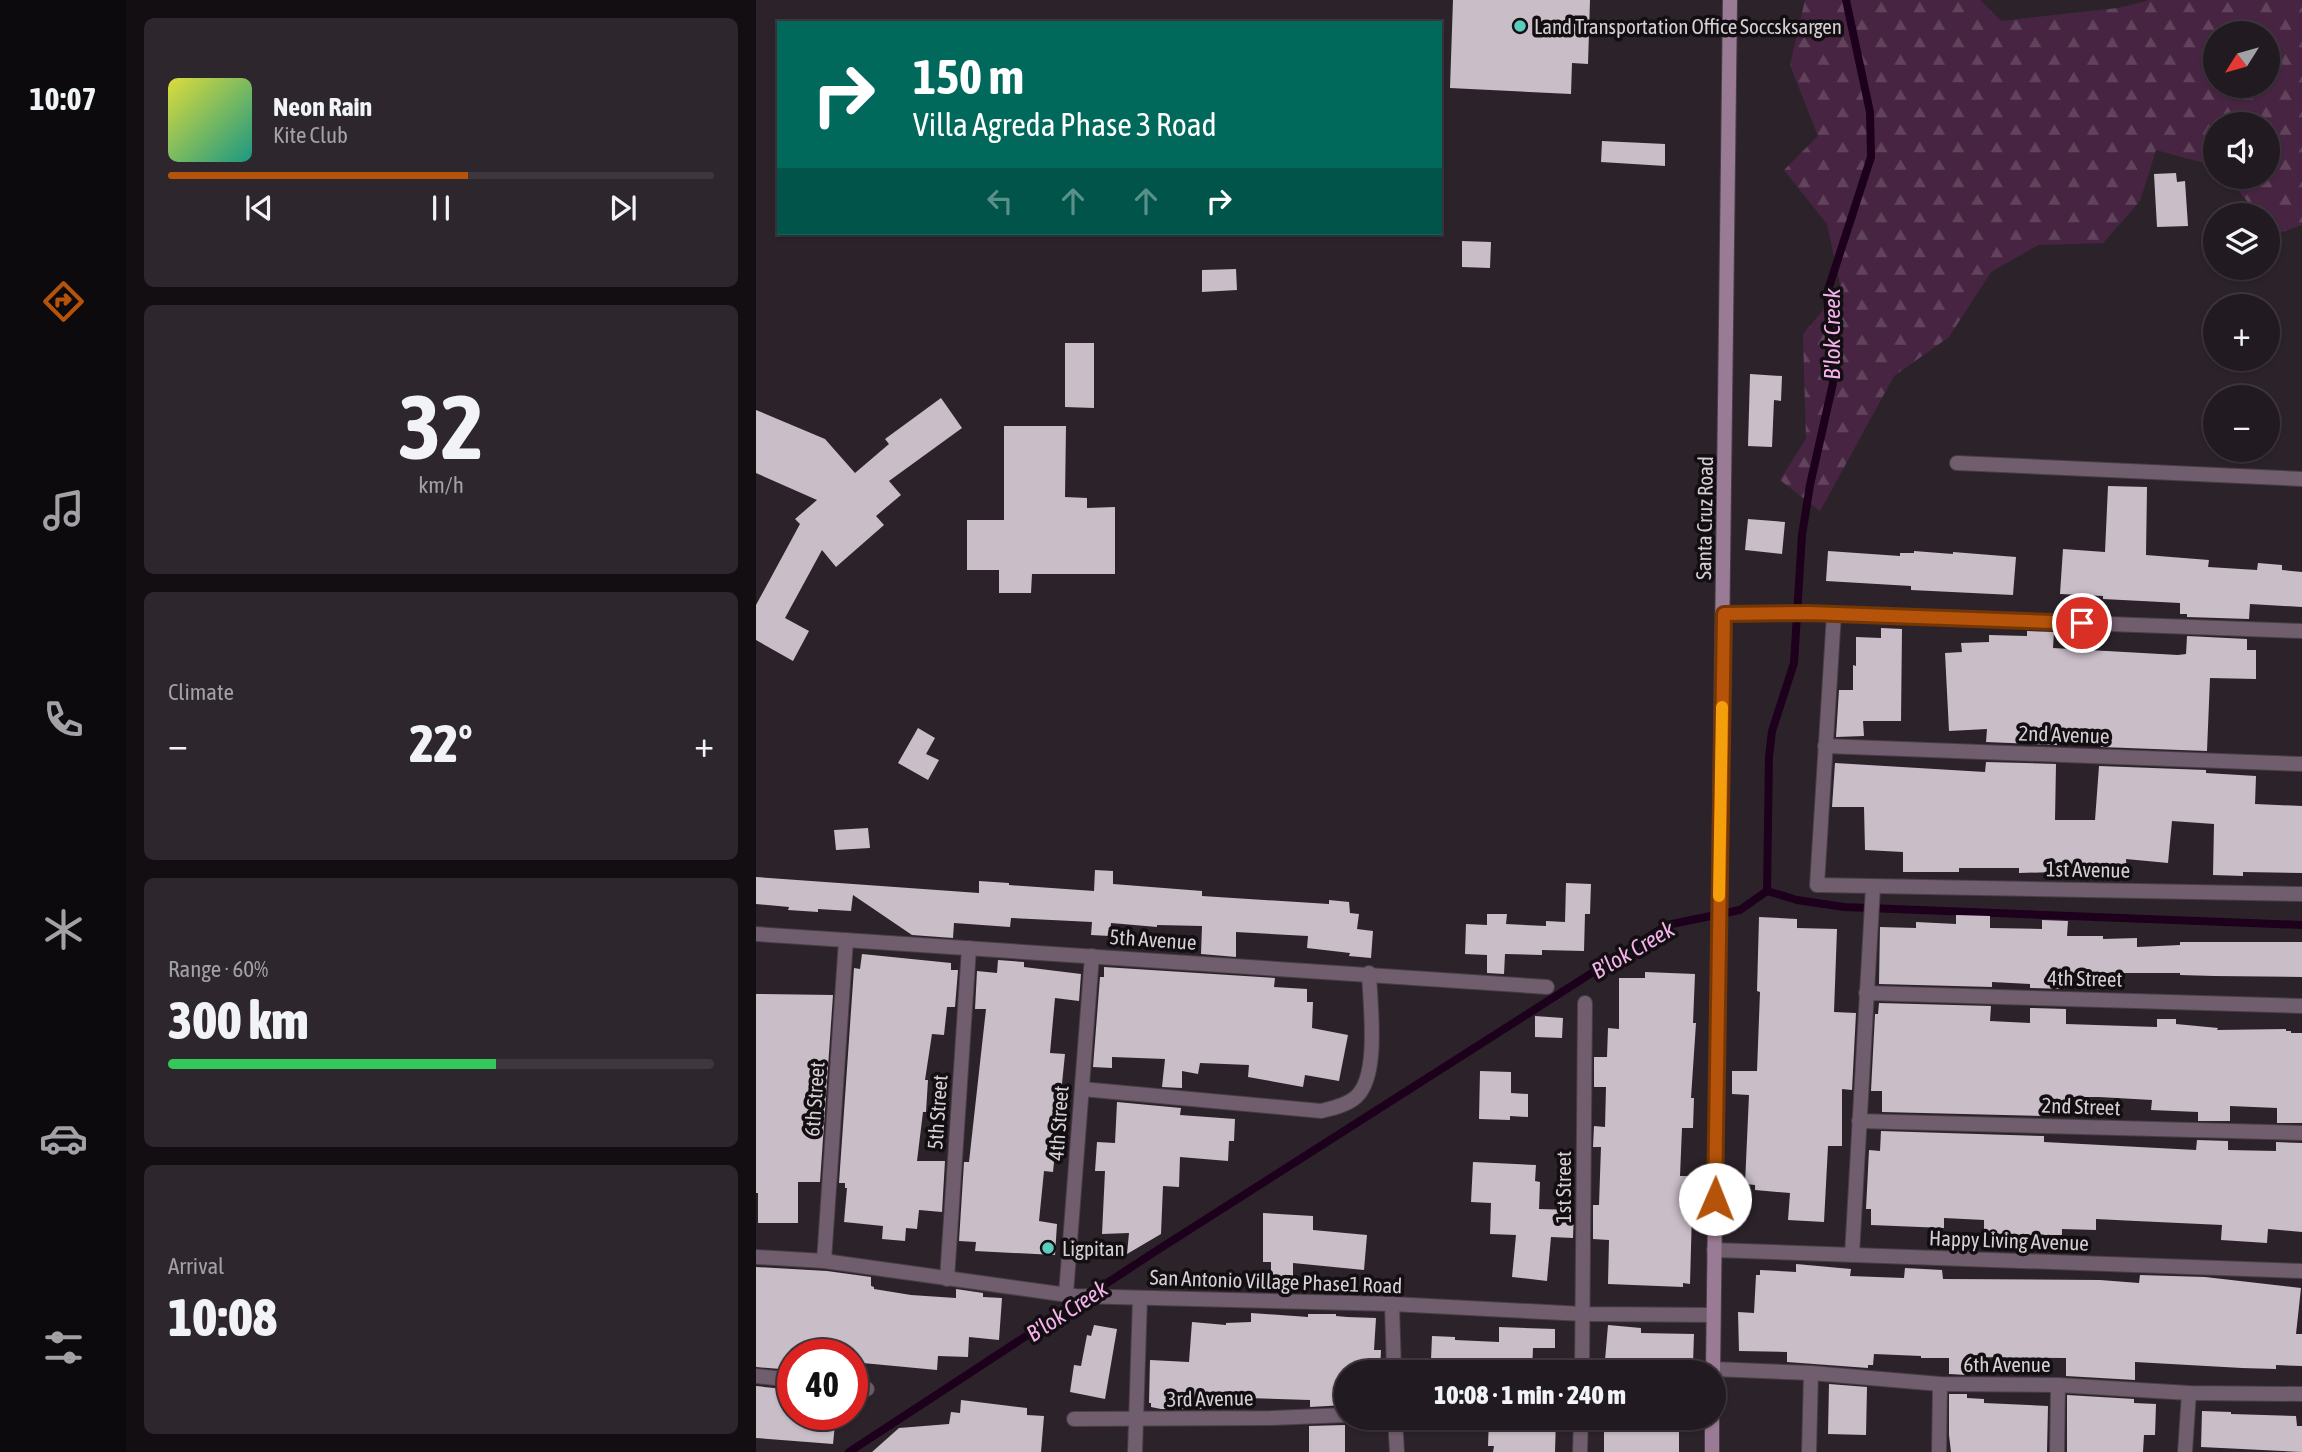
<!DOCTYPE html>
<html lang="en">
<head>
<meta charset="utf-8">
<style>
	:root { --surface:#211a20; --page:#2d272d; --text:#f1f3f6; --muted:#a2a1a5; --line:#3e383e; --accent:#b45309 }
	body { margin:0; font-family:"Asap Condensed",sans-serif; background:var(--page); color:var(--text); height:100vh; display:flex; flex-direction:column; font-size:26px; white-space:nowrap }
	* { box-sizing:border-box; margin:0 }
	p { font-size:23px; color:var(--muted) }
	.icon { flex:none; width:38px; height:38px; fill:none; stroke:currentColor; stroke-width:2; stroke-linecap:round; stroke-linejoin:round }
	.map { position:relative; flex:1; overflow:hidden }
	.panel { display:flex; flex-direction:column; gap:18px; padding:18px; background:#120e12; width:630px }
	.panel>* { flex:none }
	.banner { position:absolute; left:21px; top:21px; width:665px; height:214px; border-radius:0px; box-shadow:0 2px 5px #0004,0 0 0 2px var(--line); background:#00695c; color:#fff; overflow:hidden }
	.needle { width:46px; rotate:233deg }
	.controls { position:absolute; left:1447px; top:21px; display:grid; gap:14px }
	.controls a { display:grid; place-items:center; width:77px; height:77px; border-radius:50%; background:var(--surface); box-shadow:0 2px 5px #0004,0 0 0 2px var(--line); font-size:35px }
	.speed { position:absolute; left:21px; top:1339px; display:flex; gap:14px; font-size:35px; font-weight:700; text-align:center }
	.speed>* { display:grid; place-content:center; width:91px; height:91px; border-radius:50%; background:var(--surface); box-shadow:0 2px 5px #0004,0 0 0 2px var(--line); line-height:1 }
	.speed .limit { border:10px solid #d22; background:#fff; color:#111 }
	.pin { position:absolute; display:grid; place-items:center; width:60px; height:60px; color:#fff; margin:-30px; border:4px solid #fff; border-radius:50%; box-shadow:0 2px 7px #0007 }
	.me { position:absolute; width:77px; margin:-38px; rotate:1deg; stroke-linejoin:round; filter:drop-shadow(0 0 5px #0008) }
	.turn { display:flex; align-items:center; gap:24px; height:147px; padding:0 21px; font-size:32px }
	.turn .icon { width:91px; height:91px; stroke-width:2.5 }
	.turn b { display:block; font-size:49px; line-height:60px }
	.lanes { display:flex; align-items:center; height:66px; padding:0 21px; background:#0003; justify-content:center; gap:35px; direction:ltr }
	.lanes .off { opacity:.35 }
	.big { font-size:52px; font-weight:800; line-height:1.1 }
	.panel .tile { flex:1; display:flex; flex-direction:column; justify-content:center; gap:10px; min-width:0; padding:0 24px; border-radius:10px; background:var(--page) }
	.panel .dial { align-items:center; gap:0 }
	.dial b { font-size:91px; line-height:1 }
	.song { display:flex; align-items:center; gap:21px }
	.cover { width:84px; height:84px; border-radius:10px; background:linear-gradient(135deg,hsl(60 70% 55%),hsl(170 70% 35%)) }
	.played { height:7px; border-radius:4px; background:linear-gradient(90deg,var(--accent) 55%,var(--line) 55%) }
	.keys { display:flex; justify-content:space-around; direction:ltr }
	.heat { display:flex; justify-content:space-between; align-items:center; font-size:38px; direction:ltr }
	.charge { height:10px; border-radius:5px; background:linear-gradient(90deg,#34c759 60%,var(--line) 0) }
	.trip { position:absolute; left:578px; top:1360px; width:392px; height:70px; border-radius:35px; background:var(--surface); box-shadow:0 2px 5px #0004,0 0 0 2px var(--line); font-weight:800; line-height:70px; text-align:center }
	main { display:flex; flex:1; min-height:0 }
	.tab-bar { display:flex; flex-direction:column; width:126px; justify-content:space-around; align-items:center; background:#0d0a0d; color:var(--muted) }
	.tab-bar .icon { width:49px; height:49px }
	.tab-bar .current { color:var(--accent) }
	.tab-bar b { font-size:32px; color:var(--text) }
	.map>svg:first-child { display:block }
	.forest { fill:url(#forest-firs); fill-rule:evenodd }
	.lines { fill:none; stroke-linecap:round; stroke-linejoin:round }
	.stream { stroke:#1d001b; stroke-width:8 }
	.building { fill:#c9bdc7 }
	.street-casing { stroke:#473f45; stroke-width:16 }
	.secondary-casing { stroke:#473f45; stroke-width:16 }
	.street { stroke:#705d6d; stroke-width:14 }
	.secondary { stroke:#9a7b95; stroke-width:14 }
	.route-casing { stroke:#753606; stroke-width:18 }
	.route { stroke:#b45309; stroke-width:12 }
	.slow { stroke:#f59e0b; stroke-width:12 }
	.poi-dot { fill:#5acebc; stroke:#120e11; stroke-width:2.5 }
	.labels { text-anchor:middle; dominant-baseline:central; stroke-width:7; stroke-linejoin:round; paint-order:stroke }
	.poi-label { font-size:21px; fill:#d6d0d4; stroke:#120e11; text-anchor:start }
	.street-label { font-size:21px; fill:#d6d0d4; stroke:#120e11 }
	.water-label { font-size:23px; font-style:italic; fill:#f5b2eb; stroke:#120e11 }
</style>
</head>
<body>
<main>
<nav class="tab-bar">
<b>10:07</b>
<svg class="icon current" aria-label="directions" viewBox="0 0 24 24"><path d="M12 3l9 9-9 9-9-9zM9 14v-3h6M13 9l2 2-2 2"/></svg>
<svg class="icon" aria-label="music" viewBox="0 0 24 24"><path d="M9 18V5l10-2v13"/><circle cx="6" cy="18" r="3"/><circle cx="16" cy="16" r="3"/></svg>
<svg class="icon" aria-label="phone" viewBox="0 0 24 24"><path d="M5 4h4l2 5-3 2q2 4 5 5l2-3 5 2v4C11 20 4 13 5 4z"/></svg>
<svg class="icon" aria-label="climate" viewBox="0 0 24 24"><path d="M12 3v18M4 7l16 10M4 17L20 7"/></svg>
<svg class="icon" aria-label="car" viewBox="0 0 24 24"><path d="M5 17H2v-5l4-1 3-4h7l3 4 3 1v5h-3M9 17h6M6 11h13"/><circle cx="7" cy="17" r="2"/><circle cx="17" cy="17" r="2"/></svg>
<svg class="icon" aria-label="filters" viewBox="0 0 24 24"><path d="M4 7h16M4 17h16"/><circle cx="9" cy="7" r="2"/><circle cx="15" cy="17" r="2"/></svg>
</nav>
<section class="panel">
<div class="tile">
<div class="song"><i class="cover"></i><div><b>Neon Rain</b><p>Kite Club</p></div></div>
<div class="played"></div>
<div class="keys"><svg class="icon" aria-label="previous" viewBox="0 0 24 24"><path d="M18 5L8 12l10 7zM5 5v14"/></svg><svg class="icon" aria-label="pause" viewBox="0 0 24 24"><path d="M8 5v14M16 5v14"/></svg><svg class="icon" aria-label="next" viewBox="0 0 24 24"><path d="M6 5l10 7-10 7zM19 5v14"/></svg></div>
</div>
<div class="tile dial"><b>32</b><p>km/h</p></div>
<div class="tile"><p>Climate</p>
<div class="heat"><a>−</a><b class="big">22°</b><a>+</a></div>
</div>
<div class="tile"><p>Range · 60%</p><b class="big">300 km</b><div class="charge"></div></div>
<div class="tile"><p>Arrival</p><b class="big">10:08</b></div>
</section>
<div class="map">
<svg width="1546" height="1452" viewBox="0 0 1546 1452">
	<defs>
		<pattern id="forest-firs" width="22" height="20" patternUnits="userSpaceOnUse" patternTransform="scale(1.75)"><rect width="22" height="20" fill="#472542"/><path d="M5 1l3.5 6h-7zM16 11l3.5 6h-7z" fill="#61445c"/></pattern>
	</defs>
	<rect width="100%" height="100%" fill="#2c232a"/>
	<path class="forest" d="M 1049,0 L 1224,0 L 1245,21 L 1362,8 L 1394,0 L 1546,0 L 1546,225 L 1517,235 L 1512,228 L 1512,215 L 1502,215 L 1472,177 L 1512,177 L 1512,124 L 1460,124 L 1459,166 L 1400,150 L 1384,201 L 1347,243 L 1282,245 L 1235,272 L 1193,337 L 1138,376 L 1064,511 L 1024,480 L 1050,439 L 1047,334 L 1085,289 L 1071,224 L 1028,170 L 1062,136 L 1034,65 ZM 1460,33 L 1512,33 L 1512,86 L 1460,86 Z"/>
	<g class="lines">
		<g class="stream">
			<polyline points="1011,891 1013,757 1016,731 1038,663 1046,535 1054,485 1077,383 1071,293 1115,157 1114,112 1090,0"/>
			<polyline points="1011,891 1041,900 1088,907 1546,925"/>
			<polyline points="93,1452 400,1251 911,925 984,910 1011,891"/>
		</g>
	</g>
	<g class="building">
		<polygon points="697,0 834,0 832,64 816,63 815,94 694,88"/>
		<polygon points="846,141 909,144 909,166 845,162"/>
		<polygon points="1420,173 1421,182 1429,181 1432,226 1401,227 1398,174"/>
		<polygon points="706,241 735,242 734,268 706,267"/>
		<polygon points="480,269 481,290 446,292 446,270"/>
		<polygon points="309,343 338,343 338,408 309,407"/>
		<polygon points="994,374 1026,376 1025,401 1018,400 1016,447 992,446"/>
		<polygon points="185,398 206,428 133,481 145,495 120,516 128,525 80,567 66,550 29,618 53,631 37,661 0,640 0,605 44,524 39,519 61,500 0,473 0,410 69,439 99,473 133,444 129,439"/>
		<polygon points="248,426 310,426 309,497 331,498 331,508 359,507 359,574 276,574 275,593 243,593 243,570 211,570 211,520 248,520"/>
		<polygon points="1352,486 1391,487 1390,555 1453,560 1452,567 1501,570 1502,563 1526,565 1526,570 1546,572 1546,607 1494,604 1493,619 1431,617 1431,614 1424,614 1424,603 1347,599 1347,596 1304,594 1307,549 1349,552"/>
		<polygon points="992,519 1029,522 1026,554 989,550"/>
		<polygon points="1072,551 1144,556 1144,553 1158,553 1158,551 1197,554 1197,552 1260,557 1257,595 1155,590 1155,586 1070,581"/>
		<polygon points="1125,628 1146,629 1145,721 1107,721 1108,736 1080,737 1083,690 1097,690 1097,665 1100,666 1100,637 1125,638"/>
		<polygon points="1271,631 1298,632 1297,648 1422,655 1430,654 1431,636 1491,639 1491,650 1500,650 1500,679 1454,678 1451,751 1345,747 1346,739 1303,736 1301,737 1301,745 1230,742 1231,729 1193,731 1189,653 1206,652 1205,643 1233,642 1233,635 1271,636"/>
		<polygon points="162,728 179,738 170,754 183,760 172,780 142,763"/>
		<polygon points="1230,762 1300,764 1299,820 1339,820 1343,766 1450,770 1450,773 1500,776 1499,804 1546,806 1546,873 1487,872 1487,876 1457,875 1458,824 1416,821 1412,863 1370,859 1371,873 1341,873 1341,867 1299,867 1299,872 1263,873 1263,868 1203,868 1203,872 1147,872 1147,852 1109,850 1108,807 1076,807 1079,763 1229,772"/>
		<polygon points="112,828 114,848 80,850 78,830"/>
		<polygon points="339,870 357,871 357,884 446,891 446,896 573,904 573,900 593,902 594,913 603,914 601,929 617,931 615,958 593,956 594,953 551,948 552,936 480,932 480,957 445,954 446,926 401,925 401,927 355,923 354,936 335,935 336,922 255,918 254,927 198,923 197,938 156,935 97,895 95,911 62,909 62,912 32,910 33,907 0,904 0,877 223,893 223,881 253,883 253,885 338,891"/>
		<polygon points="810,883 835,884 834,914 829,914 828,951 786,950 786,955 749,954 748,974 731,973 731,955 709,954 710,924 731,925 731,914 751,914 750,924 790,926 790,921 809,922"/>
		<polygon points="1200,915 1234,916 1234,928 1286,929 1286,920 1312,921 1311,936 1347,936 1347,939 1381,938 1381,947 1424,945 1424,942 1546,942 1546,977 1458,976 1424,975 1424,973 1348,973 1348,983 1310,984 1310,989 1274,988 1274,984 1236,982 1236,987 1123,984 1124,927 1160,928 1160,922 1200,924"/>
		<polygon points="1003,917 1041,919 1041,928 1081,929 1078,1012 1100,1013 1096,1090 1086,1089 1086,1146 1072,1146 1068,1222 1032,1220 1034,1193 999,1190 999,1185 989,1184 993,1095 976,1094 976,1071 1001,1071 1004,992 1001,991"/>
		<polygon points="106,954 195,963 195,970 202,970 199,1007 191,1007 188,1035 176,1034 169,1080 172,1080 170,1112 167,1112 161,1161 189,1161 186,1212 163,1210 161,1229 150,1228 149,1241 126,1239 127,1226 88,1222 91,1188 89,1188 89,1183 83,1183 98,968 104,969"/>
		<polygon points="242,960 268,962 268,967 325,974 323,1001 299,998 294,1053 309,1054 297,1172 288,1171 283,1221 301,1224 299,1255 219,1251 220,1242 203,1241 208,1162 213,1162 230,1009 219,1009 221,971 241,973"/>
		<polygon points="348,967 519,978 518,987 551,989 551,1002 557,1002 556,1028 592,1035 583,1081 549,1075 547,1087 492,1077 493,1065 444,1063 442,1074 426,1071 426,1088 406,1087 409,1059 356,1057 356,1068 337,1067 344,977 348,977"/>
		<polygon points="889,972 939,974 937,1023 940,1023 935,1098 938,1098 937,1128 926,1128 924,1176 937,1176 934,1284 927,1283 927,1287 852,1284 853,1240 837,1239 837,1205 843,1205 845,1147 837,1147 838,1126 849,1127 850,1087 838,1087 838,1057 851,1057 852,1028 863,1029 863,978 889,978"/>
		<polygon points="0,994 77,995 64,1182 42,1182 42,1223 2,1223 2,1193 0,1193"/>
		<polygon points="1123,1003 1235,1006 1234,1021 1274,1023 1274,1008 1310,1009 1310,1024 1401,1027 1401,1019 1420,1019 1420,1024 1462,1028 1461,1030 1530,1029 1530,1031 1535,1031 1535,1033 1546,1033 1546,1123 1521,1123 1521,1108 1474,1106 1474,1121 1442,1121 1442,1112 1395,1110 1396,1100 1343,1097 1309,1097 1309,1108 1289,1107 1289,1116 1126,1112 1126,1091 1115,1091 1119,1014 1122,1014"/>
		<polygon points="779,1016 807,1018 806,1038 779,1037"/>
		<polygon points="724,1071 755,1072 755,1093 772,1094 772,1117 754,1116 754,1120 723,1119"/>
		<polygon points="361,1102 425,1108 424,1115 479,1119 478,1141 473,1141 472,1161 424,1157 423,1187 407,1186 405,1234 371,1254 373,1233 346,1234 349,1171 339,1171 341,1142 359,1143"/>
		<polygon points="1125,1131 1288,1136 1288,1142 1440,1150 1441,1140 1472,1141 1472,1150 1520,1151 1520,1142 1546,1143 1546,1232 1512,1229 1511,1243 1465,1240 1466,1225 1380,1221 1340,1219 1340,1230 1306,1229 1306,1235 1267,1235 1267,1237 1228,1237 1228,1220 1188,1218 1188,1228 1115,1225 1115,1209 1110,1209 1113,1150 1124,1151"/>
		<polygon points="717,1162 780,1165 779,1181 784,1182 783,1209 818,1210 817,1238 795,1237 791,1281 756,1277 760,1235 734,1234 735,1203 715,1202"/>
		<polygon points="507,1213 557,1216 557,1230 611,1235 608,1270 537,1263 537,1277 515,1277 515,1262 507,1262"/>
		<polygon points="1040,1264 1095,1269 1094,1276 1148,1278 1149,1268 1186,1270 1187,1279 1344,1280 1383,1283 1384,1275 1449,1277 1545,1288 1540,1334 1546,1334 1546,1366 1520,1365 1520,1369 1486,1368 1379,1362 1379,1380 1310,1376 1310,1358 1211,1357 1211,1375 1193,1374 1193,1358 1165,1358 1165,1356 1118,1354 1117,1365 1112,1365 1112,1368 1031,1362 1031,1352 983,1351 982,1312 998,1313 1000,1275 1004,1275 1004,1270 1040,1272"/>
		<polygon points="0,1267 71,1271 115,1277 115,1286 118,1287 118,1289 155,1295 200,1298 200,1289 227,1293 227,1297 246,1298 243,1340 213,1337 212,1357 182,1356 181,1370 96,1362 96,1354 37,1354 37,1370 0,1367"/>
		<polygon points="495,1313 552,1317 552,1314 580,1314 580,1316 591,1317 620,1318 618,1350 625,1350 624,1372 590,1372 589,1405 554,1407 554,1400 456,1397 455,1409 405,1409 395,1407 395,1403 393,1403 394,1360 433,1362 436,1322 470,1325 470,1323 495,1322"/>
		<polygon points="338,1325 361,1329 349,1399 314,1392 318,1365 325,1366 331,1335 335,1336"/>
		<polygon points="852,1325 885,1328 885,1333 938,1334 937,1364 924,1364 924,1372 848,1372"/>
		<polygon points="743,1327 799,1329 799,1348 777,1348 776,1372 734,1372 734,1363 675,1360 676,1336 699,1337 699,1340 743,1342"/>
		<polygon points="1073,1384 1111,1387 1110,1435 1072,1434"/>
		<polygon points="0,1386 37,1390 37,1414 80,1414 77,1444 0,1438"/>
		<polygon points="1193,1394 1211,1394 1211,1398 1228,1399 1228,1403 1292,1406 1291,1452 1195,1452 1193,1435"/>
		<polygon points="1311,1395 1378,1399 1378,1403 1400,1404 1399,1435 1388,1435 1387,1452 1311,1452"/>
		<polygon points="205,1400 271,1408 271,1415 288,1416 285,1452 116,1452 143,1428 193,1424 195,1412 204,1413"/>
		<polygon points="1446,1411 1475,1412 1475,1414 1540,1416 1541,1426 1546,1426 1546,1452 1445,1447"/>
		<polygon points="733,1418 800,1418 799,1452 737,1452 738,1446 732,1446"/>
		<rect x="848" y="1418" width="75" height="34"/>
		<polygon points="589,1425 589,1452 553,1452 553,1426"/>
	</g>
	<g class="lines">
		<g class="street-casing">
			<g id="street">
				<polyline points="1201,463 1546,479"/>
				<polyline points="968,614 1078,614 1546,631"/>
				<polyline points="1078,614 1061,885 1546,894"/>
				<polyline points="1069,746 1546,764"/>
				<polyline points="0,934 791,987"/>
				<polyline points="1110,993 1546,1006"/>
				<path d="M 326,1089 L 565,1111 C 577,1108 591,1105 600,1097 C 624,1076 614,1004 613,973"/>
				<polyline points="1103,1121 1546,1133"/>
				<polyline points="958,1250 1546,1271"/>
				<polyline points="1096,1255 1117,887"/>
				<polyline points="0,1257 68,1261 319,1296 636,1304 828,1314 957,1315"/>
				<polyline points="68,1261 90,940"/>
				<polyline points="191,1279 213,948"/>
				<polyline points="310,1294 336,956"/>
				<polyline points="636,1304 638,1372"/>
				<polyline points="957,1369 1055,1373 1184,1384 1302,1385 1433,1393 1546,1394"/>
				<polyline points="826,1372 829,1003"/>
				<polyline points="0,1376 37,1380"/>
				<polyline points="96,1387 111,1389"/>
				<polyline points="639,1418 641,1452"/>
				<polyline points="318,1419 516,1418 590,1415"/>
				<polyline points="379,1452 384,1298"/>
				<polyline points="824,1452 825,1418"/>
				<polyline points="1053,1452 1055,1373"/>
				<polyline points="1183,1452 1184,1384"/>
				<polyline points="1301,1452 1302,1385"/>
				<polyline points="1429,1452 1433,1393"/>
			</g>
		</g>
		<g class="secondary-casing">
			<g id="secondary">
				<polyline points="957,1372 974,0"/>
				<polyline points="956,1452 956,1418"/>
			</g>
		</g>
		<use href="#street" class="street"/>
		<use href="#secondary" class="secondary"/>
	</g>
	<g class="lines">
		<g class="route-casing">
			<polyline id="route" points="959,1199 968,614 1053,613 1326,623"/>
		</g>
		<use href="#route" class="route"/>
		<polyline class="slow" points="963,896 966,707"/>
	</g>
	<g class="poi-dot">
		<circle cx="764" cy="26" r="7"/>
		<circle cx="292" cy="1248" r="7"/>
	</g>
	<g class="labels">
		<g class="poi-label">
			<text x="778" y="26">Land Transportation Office Soccsksargen</text>
			<text x="306" y="1248">Ligpitan</text>
		</g>
		<g class="street-label">
			<text transform="translate(948 518) rotate(-89)">Santa Cruz Road</text>
			<text transform="translate(1308 734) rotate(2)">2nd Avenue</text>
			<text transform="translate(1332 869) rotate(1)">1st Avenue</text>
			<text transform="translate(397 939) rotate(4)">5th Avenue</text>
			<text transform="translate(1329 978) rotate(1)">4th Street</text>
			<text transform="translate(58 1099) rotate(-86)">6th Street</text>
			<text transform="translate(1325 1106) rotate(2)">2nd Street</text>
			<text transform="translate(181 1112) rotate(-86)">5th Street</text>
			<text transform="translate(302 1123) rotate(-86)">4th Street</text>
			<text transform="translate(807 1187) rotate(-90)">1st Street</text>
			<text transform="translate(1253 1240) rotate(2)">Happy Living Avenue</text>
			<text transform="translate(520 1281) rotate(2)">San Antonio Village Phase1 Road</text>
			<text x="1251" y="1364">6th Avenue</text>
			<text transform="translate(454 1398) rotate(-1)">3rd Avenue</text>
		</g>
		<g class="water-label">
			<text transform="translate(1076 334) rotate(-90)">B'lok Creek</text>
			<text transform="translate(877 950) rotate(-30)">B'lok Creek</text>
			<text transform="translate(311 1311) rotate(-33)">B'lok Creek</text>
		</g>
	</g>
</svg>
<div class="controls">
<a><svg class="needle" viewBox="-14 -14 28 28"><path d="M0-13l5 13h-10z" fill="#e53935"/><path d="M0 13l5-13h-10z" fill="#a2a1a5"/></svg></a>
<a><svg class="icon" aria-label="sound" viewBox="0 0 24 24"><path d="M4 9h4l5-4v14l-5-4H4zM17 9q2 3 0 6"/></svg></a>
<a><svg class="icon" aria-label="layers" viewBox="0 0 24 24"><path d="M12 4l9 5-9 5-9-5zM3 14l9 5 9-5"/></svg></a>
<a>+</a>
<a>−</a>
</div>
<div class="speed"><div class="limit">40</div></div>
<div class="pin" style="left:1326px;top:623px;background:#d93025"><svg class="icon" aria-label="arrive" viewBox="0 0 24 24"><path d="M6 21V4h12l-3 4 3 4H6"/></svg></div>
<svg class="me" style="left:959px;top:1199px" viewBox="-20 -20 40 40"><circle r="19" fill="#fff"/><path d="M0-13L10 11 0 6-10 11z" fill="#b45309"/></svg>
<div class="trip">10:08 · 1 min · 240 m</div>
<div class="banner">
<div class="turn"><svg class="icon" aria-label="right" viewBox="0 0 24 24"><path d="M7 20v-9h11M14 6l5 5-5 5"/></svg><div><b>150 m</b>Villa Agreda Phase 3 Road</div></div>
<div class="lanes"><svg class="icon off" aria-label="left" viewBox="0 0 24 24"><path d="M17 20v-9H6M10 6l-5 5 5 5"/></svg><svg class="icon off" aria-label="ahead" viewBox="0 0 24 24"><path d="M12 20V5M6 11l6-6 6 6"/></svg><svg class="icon off" aria-label="ahead" viewBox="0 0 24 24"><path d="M12 20V5M6 11l6-6 6 6"/></svg><svg class="icon" aria-label="right" viewBox="0 0 24 24"><path d="M7 20v-9h11M14 6l5 5-5 5"/></svg></div>
</div>
</div>
</main>
</body>
</html>
